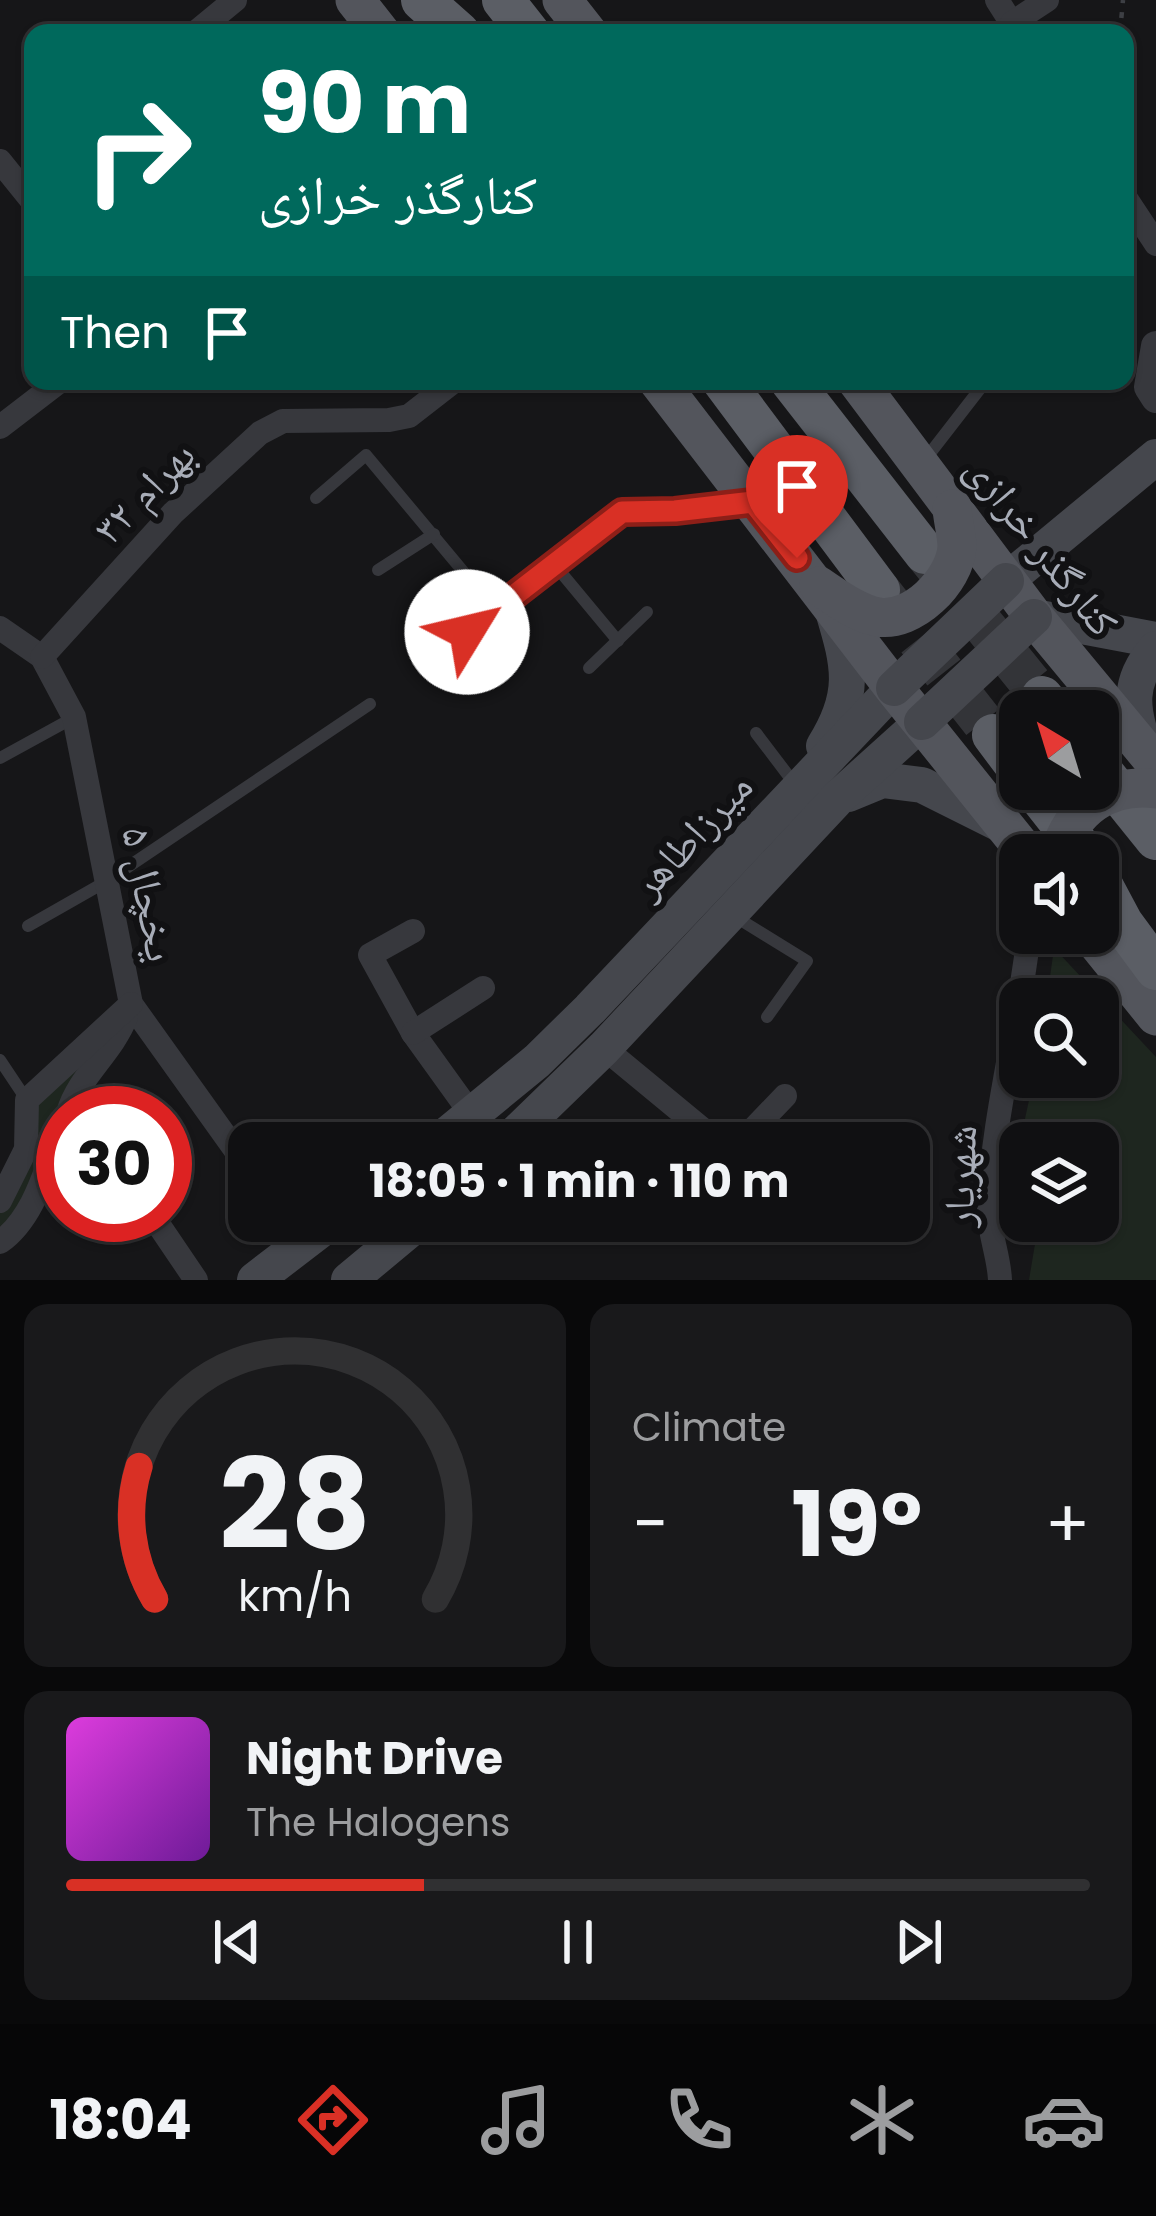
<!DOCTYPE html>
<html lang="en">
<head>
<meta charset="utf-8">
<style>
	:root { --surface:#101012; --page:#19191b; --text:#f1f3f6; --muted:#9c9d9f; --line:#303032; --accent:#d93025 }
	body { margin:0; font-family:Poppins,"Noto Naskh Arabic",sans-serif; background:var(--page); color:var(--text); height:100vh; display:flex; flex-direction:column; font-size:45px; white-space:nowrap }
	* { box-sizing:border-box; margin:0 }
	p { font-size:39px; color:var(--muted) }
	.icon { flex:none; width:66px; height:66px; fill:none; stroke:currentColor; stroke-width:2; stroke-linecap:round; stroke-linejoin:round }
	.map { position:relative; height:1280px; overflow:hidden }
	.panel { display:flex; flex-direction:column; gap:24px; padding:24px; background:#09090a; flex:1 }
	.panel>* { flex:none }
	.banner { position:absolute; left:24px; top:24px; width:1110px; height:366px; border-radius:24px; box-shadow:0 3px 9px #0004,0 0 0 3px var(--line); background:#00695c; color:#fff; overflow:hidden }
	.needle { width:78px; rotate:322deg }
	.buttons { position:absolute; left:999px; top:690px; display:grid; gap:24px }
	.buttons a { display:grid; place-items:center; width:120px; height:120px; border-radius:24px; background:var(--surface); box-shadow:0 3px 9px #0004,0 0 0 3px var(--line); font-size:60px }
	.speed { position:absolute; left:36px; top:1086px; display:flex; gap:24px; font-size:60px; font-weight:700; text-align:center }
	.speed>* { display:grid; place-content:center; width:156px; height:156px; border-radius:50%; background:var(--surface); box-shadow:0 3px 9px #0004,0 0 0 3px var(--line); line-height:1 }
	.speed .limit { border:18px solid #d22; background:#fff; color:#111 }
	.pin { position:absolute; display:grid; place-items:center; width:102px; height:102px; color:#fff; margin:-123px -51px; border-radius:50% 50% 50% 0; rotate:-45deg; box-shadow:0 0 12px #0007 }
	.pin .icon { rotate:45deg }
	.me { position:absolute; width:132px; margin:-66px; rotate:54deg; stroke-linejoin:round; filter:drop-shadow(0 0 9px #0008) }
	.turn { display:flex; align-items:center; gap:42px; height:252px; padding:0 36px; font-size:54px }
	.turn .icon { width:156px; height:156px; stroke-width:2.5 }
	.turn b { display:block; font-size:84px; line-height:102px }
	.then { display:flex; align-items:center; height:114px; padding:0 36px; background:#0003; gap:24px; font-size:45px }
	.big { font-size:90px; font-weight:700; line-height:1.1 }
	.panel .card { flex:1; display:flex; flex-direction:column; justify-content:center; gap:18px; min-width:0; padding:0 42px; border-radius:24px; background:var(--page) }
	.panel .dial { align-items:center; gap:0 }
	.dial svg { height:312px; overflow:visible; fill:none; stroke:var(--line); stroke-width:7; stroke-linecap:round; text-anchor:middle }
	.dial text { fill:var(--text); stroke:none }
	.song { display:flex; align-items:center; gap:36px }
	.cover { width:144px; height:144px; border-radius:18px; background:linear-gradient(135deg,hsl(300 70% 55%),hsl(280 70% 35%)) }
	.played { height:12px; border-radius:6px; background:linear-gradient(90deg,var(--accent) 35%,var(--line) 35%) }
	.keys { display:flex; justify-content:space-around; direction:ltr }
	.heat { display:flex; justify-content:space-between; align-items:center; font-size:66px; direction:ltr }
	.panel .tiles { flex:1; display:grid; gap:24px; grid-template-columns:1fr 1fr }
	.card:last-child { grid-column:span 2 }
	.trip { position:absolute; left:228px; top:1122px; width:702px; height:120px; border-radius:24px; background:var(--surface); box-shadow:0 3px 9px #0004,0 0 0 3px var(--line); font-weight:700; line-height:120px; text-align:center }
	.menu { display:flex; height:192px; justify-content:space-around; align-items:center; background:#060607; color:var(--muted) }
	.menu .icon { width:84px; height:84px }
	.menu .active { color:var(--accent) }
	.menu b { font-size:54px; color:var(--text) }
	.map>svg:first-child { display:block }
	.green { fill:#1e261f }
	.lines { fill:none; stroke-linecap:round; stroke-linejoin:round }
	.trunk-tunnel { stroke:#333438; stroke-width:42; stroke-dasharray:42 21; stroke-linecap:butt }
	.path { stroke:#3d3f44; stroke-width:4.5; stroke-dasharray:6 9; stroke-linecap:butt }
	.service { stroke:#37383d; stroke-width:12 }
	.minor { stroke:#37383d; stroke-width:24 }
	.tertiary { stroke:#37383d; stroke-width:30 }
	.secondary { stroke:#45474d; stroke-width:36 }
	.primary { stroke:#53555c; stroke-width:39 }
	.trunk { stroke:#5b5e65; stroke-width:42 }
	.secondary-bridge { stroke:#45474d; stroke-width:36 }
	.primary-bridge { stroke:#53555c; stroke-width:39 }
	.route-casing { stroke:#8d1f18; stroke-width:30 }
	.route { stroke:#d93025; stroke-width:21 }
	.labels { text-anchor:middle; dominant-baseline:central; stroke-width:12; stroke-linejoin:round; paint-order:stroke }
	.street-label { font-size:42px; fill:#a8adb8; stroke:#111113 }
</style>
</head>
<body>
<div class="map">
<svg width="1156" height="1280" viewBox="0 0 1156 1280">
	<rect width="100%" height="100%" fill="#161618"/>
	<g class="green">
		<polygon points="1054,948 1156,1057 1156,1280 1029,1280 1036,1238 1031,1221 1098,1221 1098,1143 1020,1143 1020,1182 1015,1165 1034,1077 1098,1077 1098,999 1047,999"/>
		<polygon points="121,1017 0,1239 0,1207 31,1105"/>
	</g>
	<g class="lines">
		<g class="trunk-tunnel">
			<polyline points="925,553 1042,697"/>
			<polyline points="879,590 993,735"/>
		</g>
		<polyline class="path" points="1120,33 1123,0"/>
		<g class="service">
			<polyline points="924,461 986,381"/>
			<polyline points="316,498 366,455 497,612"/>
			<polyline points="554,564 618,641"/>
			<polyline points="378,570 434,534"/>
			<polyline points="589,668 647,612"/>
			<polyline points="756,733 797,787"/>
			<polyline points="0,758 73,718"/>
			<polyline points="734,916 807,961 767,1017"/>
			<polyline points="28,926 107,881 370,704"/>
			<polyline points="0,1060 26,1099"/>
		</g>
		<g class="minor">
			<polyline points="997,0 1018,33"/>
			<polyline points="1012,23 1047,0"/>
			<polyline points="195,33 235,0"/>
			<polyline points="0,161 33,202"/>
			<polyline points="1125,197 1156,244"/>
			<polyline points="0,427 60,381"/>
			<polyline points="0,628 42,657 74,717 131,1004 249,1169"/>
			<polyline points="436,651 497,612 622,512 675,511 753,501"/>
			<polyline points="42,657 173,513 260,433 283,421 389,420 409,416 454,381"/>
			<polyline points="413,931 370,955 413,1033 472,1115"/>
			<polyline points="413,1033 483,988"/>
			<polyline points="604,1048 719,1143"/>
			<path d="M 68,1113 C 79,1076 112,1053 126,1017"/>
			<polyline points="740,1143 785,1096"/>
			<polyline points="0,1201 26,1149 27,1100 131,1004"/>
			<polyline points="152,1215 196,1280"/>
			<path d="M 0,1242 C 36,1217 47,1163 63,1125"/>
			<path d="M 1000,1280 C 999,1255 988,1231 989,1207 C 993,1114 1019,1025 1029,933"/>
		</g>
		<polyline class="tertiary" points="1156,346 1149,387 1156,398"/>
		<g class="secondary">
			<polyline points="1006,581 1156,457"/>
			<polyline points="1034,617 1156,640"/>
			<path d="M 824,746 C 856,695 850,667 833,611"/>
			<path d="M 1145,748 C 1131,710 1127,682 1156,649"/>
			<polyline points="848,794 882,780 922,785 1002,825"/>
			<polyline points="437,1143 537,1061 590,1009 894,688"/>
			<polyline points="506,1143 604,1048 839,797 922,722"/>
			<polyline points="255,1280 332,1221"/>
			<polyline points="349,1280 420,1221"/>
		</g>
		<g class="primary">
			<polyline points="355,0 381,33"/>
			<polyline points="562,0 588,33"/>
			<polyline points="658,381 894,688 1028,855"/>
			<polyline points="857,381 1034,617 1156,764"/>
			<polyline points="1089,933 1156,1016"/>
		</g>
		<g class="trunk">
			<polyline points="422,0 459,33"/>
			<polyline points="503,0 529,33"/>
			<polyline points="723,381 879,590"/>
			<polyline points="791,381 925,553"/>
			<polyline points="1042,697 1053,711"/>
			<polyline points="993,735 1020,771"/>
			<polyline points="1098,767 1156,839"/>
			<polyline points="1034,789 1086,855"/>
			<polyline points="1098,878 1122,923 1156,969"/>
		</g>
		<g class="secondary-bridge">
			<polyline points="894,688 1006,581"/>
			<polyline points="922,722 1034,617"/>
		</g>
		<g class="primary-bridge">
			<path d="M 819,586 C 837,598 857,613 878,617 C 912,623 955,581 957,547 C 957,535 953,521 952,509"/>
			<path d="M 1059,855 C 1071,809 1108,783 1156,789"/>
		</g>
	</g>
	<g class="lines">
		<g class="route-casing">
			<polyline id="route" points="467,632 622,512 675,511 753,502 797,558"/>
		</g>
		<use href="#route" class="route"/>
	</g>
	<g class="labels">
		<g class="street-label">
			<text transform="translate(144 492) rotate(-46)">بهرام ۳۲</text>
			<text transform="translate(1042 545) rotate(52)">کنارگذر خرازی</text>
			<text transform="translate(692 835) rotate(-47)">میرزاطاهر</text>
			<text transform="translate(149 894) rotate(79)">یخچال ۵</text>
			<text transform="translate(960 1176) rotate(-88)">شهریار</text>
		</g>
	</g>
</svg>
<div class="buttons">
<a><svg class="needle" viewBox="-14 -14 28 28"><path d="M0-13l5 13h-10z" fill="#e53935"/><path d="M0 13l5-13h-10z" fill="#9c9d9f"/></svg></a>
<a><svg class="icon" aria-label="sound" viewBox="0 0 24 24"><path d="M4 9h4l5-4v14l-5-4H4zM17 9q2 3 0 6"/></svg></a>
<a><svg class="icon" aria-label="search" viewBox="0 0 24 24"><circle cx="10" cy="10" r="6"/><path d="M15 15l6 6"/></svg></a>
<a><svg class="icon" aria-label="layers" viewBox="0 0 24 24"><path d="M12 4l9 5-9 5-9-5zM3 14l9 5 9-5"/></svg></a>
</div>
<div class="speed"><div class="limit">30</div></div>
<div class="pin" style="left:797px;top:558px;background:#d93025"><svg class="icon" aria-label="arrive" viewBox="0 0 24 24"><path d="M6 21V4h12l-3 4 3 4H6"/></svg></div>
<svg class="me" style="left:467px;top:632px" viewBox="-20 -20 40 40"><circle r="19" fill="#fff"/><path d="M0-13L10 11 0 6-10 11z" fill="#d93025"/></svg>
<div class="trip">18:05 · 1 min · 110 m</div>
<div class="banner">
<div class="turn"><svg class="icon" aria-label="right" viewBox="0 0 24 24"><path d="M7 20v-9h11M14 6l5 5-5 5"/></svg><div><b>90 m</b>کنارگذر خرازی</div></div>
<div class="then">Then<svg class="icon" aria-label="arrive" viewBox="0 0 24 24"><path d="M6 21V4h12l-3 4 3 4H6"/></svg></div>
</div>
</div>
<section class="panel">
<div class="tiles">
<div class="card dial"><svg viewBox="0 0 100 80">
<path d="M14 69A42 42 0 1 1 86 69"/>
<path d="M14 69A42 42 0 0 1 10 35" stroke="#d93025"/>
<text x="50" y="56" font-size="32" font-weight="700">28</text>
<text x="50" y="72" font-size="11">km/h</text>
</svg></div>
<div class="card"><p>Climate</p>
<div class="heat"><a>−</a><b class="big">19°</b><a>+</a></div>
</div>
<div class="card">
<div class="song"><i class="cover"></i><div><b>Night Drive</b><p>The Halogens</p></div></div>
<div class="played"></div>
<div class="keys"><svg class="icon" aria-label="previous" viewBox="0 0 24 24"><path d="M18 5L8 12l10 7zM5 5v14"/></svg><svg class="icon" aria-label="pause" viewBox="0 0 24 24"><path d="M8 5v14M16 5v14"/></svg><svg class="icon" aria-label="next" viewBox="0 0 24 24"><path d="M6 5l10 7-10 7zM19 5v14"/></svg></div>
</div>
</div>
</section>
<nav class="menu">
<b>18:04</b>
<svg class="icon active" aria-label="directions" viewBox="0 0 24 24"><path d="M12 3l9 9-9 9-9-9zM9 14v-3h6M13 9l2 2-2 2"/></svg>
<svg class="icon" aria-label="music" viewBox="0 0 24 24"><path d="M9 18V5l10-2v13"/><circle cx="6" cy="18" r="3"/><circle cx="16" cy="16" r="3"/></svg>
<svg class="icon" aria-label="phone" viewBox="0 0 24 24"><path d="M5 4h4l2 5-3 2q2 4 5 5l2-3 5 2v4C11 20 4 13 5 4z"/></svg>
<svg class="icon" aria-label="climate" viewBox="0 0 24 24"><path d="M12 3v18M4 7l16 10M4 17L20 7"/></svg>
<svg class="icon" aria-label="car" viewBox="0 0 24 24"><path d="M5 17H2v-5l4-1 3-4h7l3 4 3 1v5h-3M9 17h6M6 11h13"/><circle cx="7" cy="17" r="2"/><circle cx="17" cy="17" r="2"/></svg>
</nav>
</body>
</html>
